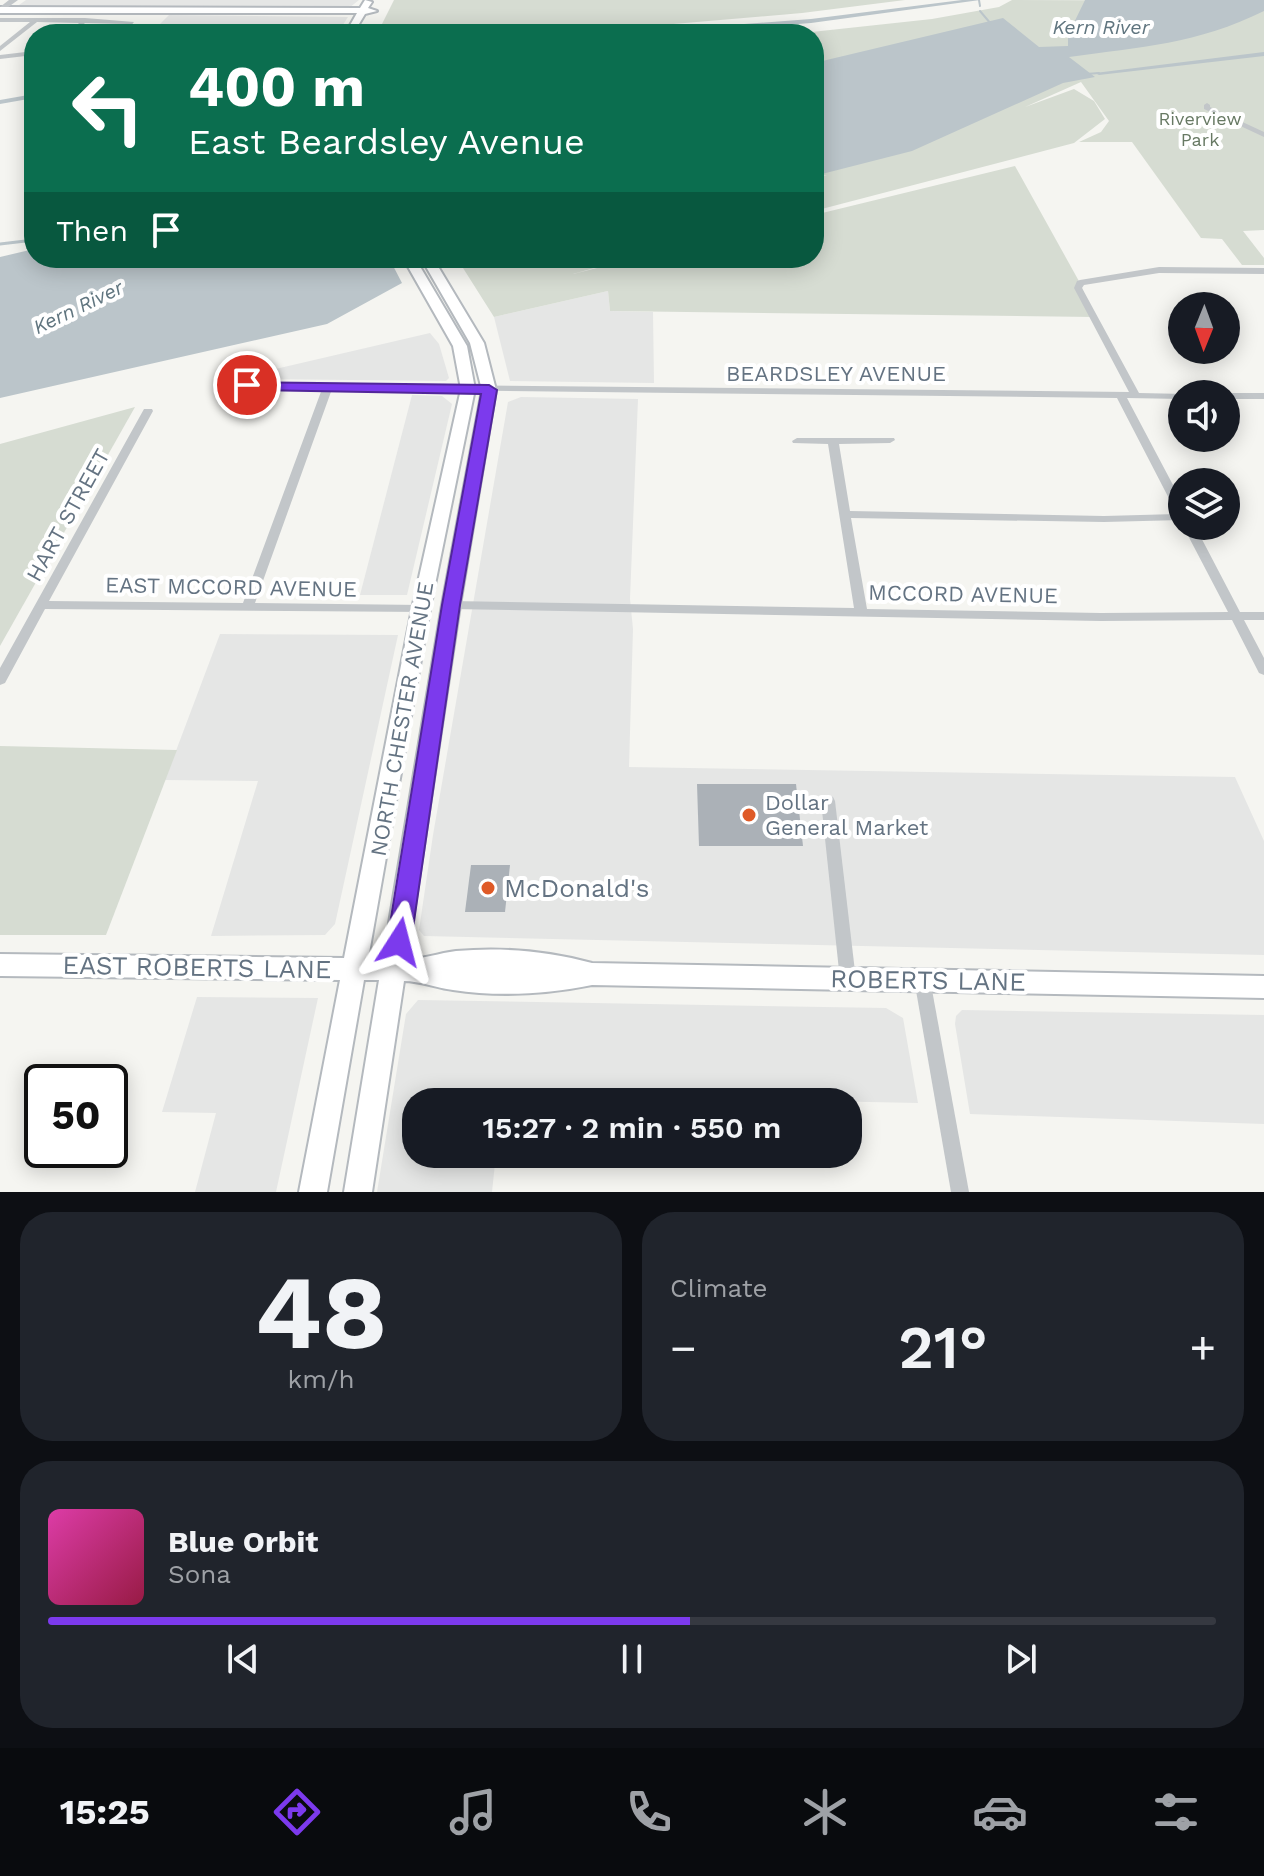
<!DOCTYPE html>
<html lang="en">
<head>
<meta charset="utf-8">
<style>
	:root { --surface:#171b24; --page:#20242c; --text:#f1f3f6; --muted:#9ea1a6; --line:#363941; --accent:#7c3aed }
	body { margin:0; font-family:"Work Sans",sans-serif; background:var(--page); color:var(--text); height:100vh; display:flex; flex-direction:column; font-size:30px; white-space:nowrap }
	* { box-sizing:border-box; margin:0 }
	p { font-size:26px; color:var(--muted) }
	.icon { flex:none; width:44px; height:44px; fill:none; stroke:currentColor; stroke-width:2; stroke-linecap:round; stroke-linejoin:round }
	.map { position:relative; height:1192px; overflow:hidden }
	.panel { display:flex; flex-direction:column; gap:20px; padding:20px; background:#0d0f14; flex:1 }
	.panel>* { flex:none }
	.guide { position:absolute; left:24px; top:24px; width:800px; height:244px; border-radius:32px; box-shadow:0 4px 20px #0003; background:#0b6e4f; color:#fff; overflow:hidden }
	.needle { width:52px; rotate:181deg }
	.tools { position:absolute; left:1168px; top:292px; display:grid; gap:16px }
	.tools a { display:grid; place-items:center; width:72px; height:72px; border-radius:50%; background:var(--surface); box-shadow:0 4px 20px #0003; font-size:40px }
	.speed { position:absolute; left:24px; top:1064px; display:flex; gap:16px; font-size:40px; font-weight:700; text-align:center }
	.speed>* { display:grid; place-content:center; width:104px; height:104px; border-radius:50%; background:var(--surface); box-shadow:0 4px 20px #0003; line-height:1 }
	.speed .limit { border:4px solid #111; border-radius:12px; background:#fff; color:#111 }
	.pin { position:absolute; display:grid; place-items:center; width:68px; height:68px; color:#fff; margin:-34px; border:4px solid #fff; border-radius:50%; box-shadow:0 2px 8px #0007 }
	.me { position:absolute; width:88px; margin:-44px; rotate:9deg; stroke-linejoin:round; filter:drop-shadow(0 0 6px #0008) }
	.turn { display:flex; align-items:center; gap:28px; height:168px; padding:0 32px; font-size:36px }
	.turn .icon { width:104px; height:104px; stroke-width:2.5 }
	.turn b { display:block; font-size:56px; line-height:68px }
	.then { display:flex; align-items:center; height:76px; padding:0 32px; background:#0003; gap:16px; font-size:30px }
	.big { font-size:60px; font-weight:600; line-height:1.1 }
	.panel .widget { flex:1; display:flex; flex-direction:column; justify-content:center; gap:12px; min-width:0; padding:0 28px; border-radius:32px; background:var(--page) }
	.panel .dial { align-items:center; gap:0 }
	.dial b { font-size:104px; line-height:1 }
	.song { display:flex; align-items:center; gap:24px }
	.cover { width:96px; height:96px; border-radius:12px; background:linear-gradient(135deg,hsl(320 70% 55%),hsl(340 70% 35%)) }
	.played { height:8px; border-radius:4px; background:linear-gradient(90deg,var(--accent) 55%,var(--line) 55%) }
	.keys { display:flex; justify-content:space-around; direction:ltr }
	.heat { display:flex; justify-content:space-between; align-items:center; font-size:44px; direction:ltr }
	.panel .tiles { flex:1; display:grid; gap:20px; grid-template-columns:1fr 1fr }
	.widget:last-child { grid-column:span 2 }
	.trip { position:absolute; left:402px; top:1088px; width:460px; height:80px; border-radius:32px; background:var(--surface); box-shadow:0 4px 20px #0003; font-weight:600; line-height:80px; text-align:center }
	.dock { display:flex; height:128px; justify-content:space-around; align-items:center; background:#090b0e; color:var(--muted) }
	.dock .icon { width:56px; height:56px }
	.dock .selected { color:var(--accent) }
	.dock b { font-size:36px; color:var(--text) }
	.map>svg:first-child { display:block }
	.built { fill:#e5e6e5 }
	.green { fill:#d6dcd2 }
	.water { fill:#bbc5ca }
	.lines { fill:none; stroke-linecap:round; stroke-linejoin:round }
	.stream-far1 { stroke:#bbc5ca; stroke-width:2 }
	.stream { stroke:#bbc5ca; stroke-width:3 }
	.canal { fill:#bbc5ca; fill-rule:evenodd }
	.building { fill:#abb1b7 }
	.secondary-casing { stroke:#b4b9be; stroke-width:4 }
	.minor { fill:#c2c6c9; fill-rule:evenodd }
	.tertiary { fill:#c2c6c9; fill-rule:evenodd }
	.secondary { fill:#fff; fill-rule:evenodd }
	.route { fill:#7c3aed; stroke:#51269a; stroke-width:2 }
	.poi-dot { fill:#df5a27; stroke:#fff; stroke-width:3 }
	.labels { text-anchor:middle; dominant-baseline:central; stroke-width:8; stroke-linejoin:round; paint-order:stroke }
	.far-park-label { font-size:18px; fill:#677963; stroke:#fff }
	.far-water-label { font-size:20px; font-style:italic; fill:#60757f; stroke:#fff }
	.street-label { font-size:22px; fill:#647382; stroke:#fff }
	.poi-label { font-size:22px; fill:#647382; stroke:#fff; text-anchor:start }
	.near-poi-label { font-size:26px; fill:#647382; stroke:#fff; text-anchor:start }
	.near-street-label { font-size:26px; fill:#647382; stroke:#fff }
</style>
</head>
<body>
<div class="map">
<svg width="1264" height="1192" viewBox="0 0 1264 1192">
	<rect width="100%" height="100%" fill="#f5f5f1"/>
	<g class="built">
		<polygon points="26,0 359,0 349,8 19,5"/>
		<polygon points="169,15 348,17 337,34 150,34"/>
		<polygon points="608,291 610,311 653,312 654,383 510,381 494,317"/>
		<polygon points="430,333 439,344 449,378 446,381 255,379 254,374"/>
		<polygon points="412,395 442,396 452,404 407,595 360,595"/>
		<polygon points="521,397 638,399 630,599 633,629 629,767 1235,777 1264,841 1264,955 424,936 419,930 433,835 508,402"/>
		<polygon points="220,634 398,635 335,924 325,935 211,936 258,781 165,780"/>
		<polygon points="197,997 318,998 276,1192 195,1192 216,1113 162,1112"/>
		<polygon points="418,1000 886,1008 903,1018 918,1103 502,1094 500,1102 416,1102 416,1154 496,1154 492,1192 377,1192 406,1014"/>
		<polygon points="962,1010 1264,1015 1264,1124 970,1114 955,1024 956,1016"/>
	</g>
	<g class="green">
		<polygon points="394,0 905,0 802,13 615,29 379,30"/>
		<polygon points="1012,0 1264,1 1264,230 1243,231 1264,258 1264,265 1242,265 1222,239 1201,238 1132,142 1079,142 1101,132 1109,121 1081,82 1025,107 1074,89 1094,101 1105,119 1074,143 814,211 814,178 827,175 814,176 814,34 793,34 932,19 999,7"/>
		<polygon points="1015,166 1080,283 1094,317 610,311 608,291 494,317 463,268 513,258 629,258 573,274 637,258 814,258 814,215"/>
		<polygon points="135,407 0,646 0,444"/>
		<polygon points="0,746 177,750 106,935 0,935"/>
	</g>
	<g class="water">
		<path d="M 1085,0 L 1264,0 L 1264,11 C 1197,44 1141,47 1069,57 L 1095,77 L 1063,83 L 912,151 L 814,176 L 814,63 L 1003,18 L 1039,47 L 1068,46 L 1068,35 Z"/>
		<polygon points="34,249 34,258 389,258 402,283 327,324 0,398 0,257"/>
	</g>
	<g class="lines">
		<g class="stream-far1">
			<polyline points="979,0 980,6"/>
			<polyline points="980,11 991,24"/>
			<polyline points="1086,74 1099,73"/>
		</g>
		<polyline class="stream" points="0,244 34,240"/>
		<g class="canal">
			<polygon points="962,0 980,0 811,23 664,34 634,34 637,32 811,19"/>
			<polygon points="1264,52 1264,56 1099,75 1095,73"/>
			<polygon points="34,94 34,98 0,104 0,100"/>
		</g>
	</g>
	<g class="building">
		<polygon points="697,784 796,784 803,846 699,846"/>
		<polygon points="471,865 510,865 505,912 465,912"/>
	</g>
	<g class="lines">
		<g class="secondary-casing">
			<g id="secondary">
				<polygon points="365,0 372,2 368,8 377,11 365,14 353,34 345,34 357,13 0,13 0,7 360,8"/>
				<path d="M 403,258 L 415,258 L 467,346 L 475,389 L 430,609 L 368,959 L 383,959 L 442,605 L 482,390 L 470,343 L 421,258 L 433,258 L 484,343 L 496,390 L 460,605 L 407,959 C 423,959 440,953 456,951 C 502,947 548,951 592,963 L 1264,976 L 1264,998 L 592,985 C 547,994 499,997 453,990 C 436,988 420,981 404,981 L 372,1192 L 344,1192 L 379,980 L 364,980 L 327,1192 L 299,1192 L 340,980 L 0,976 L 0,954 L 344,958 L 412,609 L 461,389 L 453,346 Z"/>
			</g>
		</g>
		<g class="minor">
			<polygon points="0,18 85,18 134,22 124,34 118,34 127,24 85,23 73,34 67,34 79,23 37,22 0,51 0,46 30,22 0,22"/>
			<polygon points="34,51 34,55 0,59 0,55"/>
			<polygon points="1207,103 1210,105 1210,107 1264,132 1264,137 1204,109 1204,105"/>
			<polygon points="1159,267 1264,268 1264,274 1159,273 1084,285 1082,288 1139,393 1186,394 1182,394 1182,399 1127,398 1182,502 1182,520 1104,522 851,518 867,609 1101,613 1228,612 1183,526 1195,526 1240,612 1264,612 1264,620 1244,620 1264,658 1264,675 1259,673 1232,620 1101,621 451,609 445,605 451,601 854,608 828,444 793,443 792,441 797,438 894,438 895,440 890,443 839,444 850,511 1104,516 1177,514 1117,398 332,389 255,603 421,605 427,609 425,612 45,609 5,683 0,685 0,668 144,409 152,409 153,411 49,601 243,603 322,389 247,388 242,385 244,383 1129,392 1074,288 1077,281 1080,280"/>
			<polygon points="1226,393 1264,393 1264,399 1226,399 1226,394 1222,394"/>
			<polygon points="828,795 833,797 835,801 856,980 854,985 848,987 842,985 840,980 821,801 823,797"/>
			<polygon points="922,972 928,974 930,979 969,1192 951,1192 914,979 916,974"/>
		</g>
		<polygon class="tertiary" points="9,0 18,0 0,13 0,7"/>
		<use href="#secondary" class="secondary"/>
	</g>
	<polygon class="route" points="241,382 489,385 497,390 460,605 411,942 407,949 399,952 390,949 387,942 442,605 481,394 247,390 241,388"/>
	<g class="poi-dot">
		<circle cx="749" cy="815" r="8"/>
		<circle cx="488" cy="888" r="8"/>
	</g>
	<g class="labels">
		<g class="far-park-label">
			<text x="1200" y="118">Riverview<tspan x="1200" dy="21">Park</tspan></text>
		</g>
		<g class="far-water-label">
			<text x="1101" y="27">Kern River</text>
			<text transform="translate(78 307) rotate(-26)">Kern River</text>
		</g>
		<g class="street-label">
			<text x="836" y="373">BEARDSLEY AVENUE</text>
			<text transform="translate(68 515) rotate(-61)">HART STREET</text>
			<text transform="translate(231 587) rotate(1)">EAST MCCORD AVENUE</text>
			<text transform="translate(963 594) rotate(1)">MCCORD AVENUE</text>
			<text transform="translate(402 719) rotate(-80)">NORTH CHESTER AVENUE</text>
		</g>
		<g class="poi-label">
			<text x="765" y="802">Dollar<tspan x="765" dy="25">General Market</tspan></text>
		</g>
		<g class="near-poi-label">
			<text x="504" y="888">McDonald's</text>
		</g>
		<g class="near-street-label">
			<text transform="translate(197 967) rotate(1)">EAST ROBERTS LANE</text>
			<text transform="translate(928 980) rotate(1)">ROBERTS LANE</text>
		</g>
	</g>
</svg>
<div class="tools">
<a><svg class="needle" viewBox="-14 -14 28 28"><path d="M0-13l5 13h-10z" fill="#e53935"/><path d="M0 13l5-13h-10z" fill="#9ea1a6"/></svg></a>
<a><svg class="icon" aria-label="sound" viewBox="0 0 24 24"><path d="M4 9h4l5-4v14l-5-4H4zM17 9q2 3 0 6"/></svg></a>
<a><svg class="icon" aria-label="layers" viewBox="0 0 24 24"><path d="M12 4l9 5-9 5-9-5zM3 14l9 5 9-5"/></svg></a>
</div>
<div class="speed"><div class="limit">50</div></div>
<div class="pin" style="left:247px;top:385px;background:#d93025"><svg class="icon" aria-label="arrive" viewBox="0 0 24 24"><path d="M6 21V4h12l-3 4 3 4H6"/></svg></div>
<svg class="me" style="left:399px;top:942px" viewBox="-20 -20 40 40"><path d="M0-17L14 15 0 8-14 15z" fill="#7c3aed" stroke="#fff" stroke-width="4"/></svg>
<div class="trip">15:27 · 2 min · 550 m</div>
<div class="guide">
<div class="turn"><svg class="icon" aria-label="left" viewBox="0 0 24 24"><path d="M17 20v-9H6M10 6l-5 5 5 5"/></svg><div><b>400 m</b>East Beardsley Avenue</div></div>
<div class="then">Then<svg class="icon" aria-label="arrive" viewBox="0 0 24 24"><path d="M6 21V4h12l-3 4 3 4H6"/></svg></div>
</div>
</div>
<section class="panel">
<div class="tiles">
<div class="widget dial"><b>48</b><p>km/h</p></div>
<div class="widget"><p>Climate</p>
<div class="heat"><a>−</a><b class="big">21°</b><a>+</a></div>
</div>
<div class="widget">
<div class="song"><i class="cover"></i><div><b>Blue Orbit</b><p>Sona</p></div></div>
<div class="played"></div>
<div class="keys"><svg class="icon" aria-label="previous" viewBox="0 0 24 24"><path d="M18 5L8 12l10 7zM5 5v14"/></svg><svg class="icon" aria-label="pause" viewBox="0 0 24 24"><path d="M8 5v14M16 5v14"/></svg><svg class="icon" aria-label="next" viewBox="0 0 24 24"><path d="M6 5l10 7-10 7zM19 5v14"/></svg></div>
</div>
</div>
</section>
<nav class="dock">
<b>15:25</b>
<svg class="icon selected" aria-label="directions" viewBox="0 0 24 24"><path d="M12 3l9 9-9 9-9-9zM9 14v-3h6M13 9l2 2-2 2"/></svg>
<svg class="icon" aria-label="music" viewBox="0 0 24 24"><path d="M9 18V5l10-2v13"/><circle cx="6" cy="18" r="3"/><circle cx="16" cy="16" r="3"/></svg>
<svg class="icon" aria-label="phone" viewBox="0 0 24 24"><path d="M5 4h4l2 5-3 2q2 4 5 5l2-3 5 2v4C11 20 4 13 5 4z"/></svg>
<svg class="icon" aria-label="climate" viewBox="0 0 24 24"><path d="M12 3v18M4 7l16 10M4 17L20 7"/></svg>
<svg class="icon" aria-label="car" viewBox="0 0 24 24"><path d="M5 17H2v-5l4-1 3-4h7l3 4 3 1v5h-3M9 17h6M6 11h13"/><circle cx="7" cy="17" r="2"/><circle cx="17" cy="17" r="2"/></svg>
<svg class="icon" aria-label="filters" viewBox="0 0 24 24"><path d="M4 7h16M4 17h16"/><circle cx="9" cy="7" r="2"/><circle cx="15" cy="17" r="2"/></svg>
</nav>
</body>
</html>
